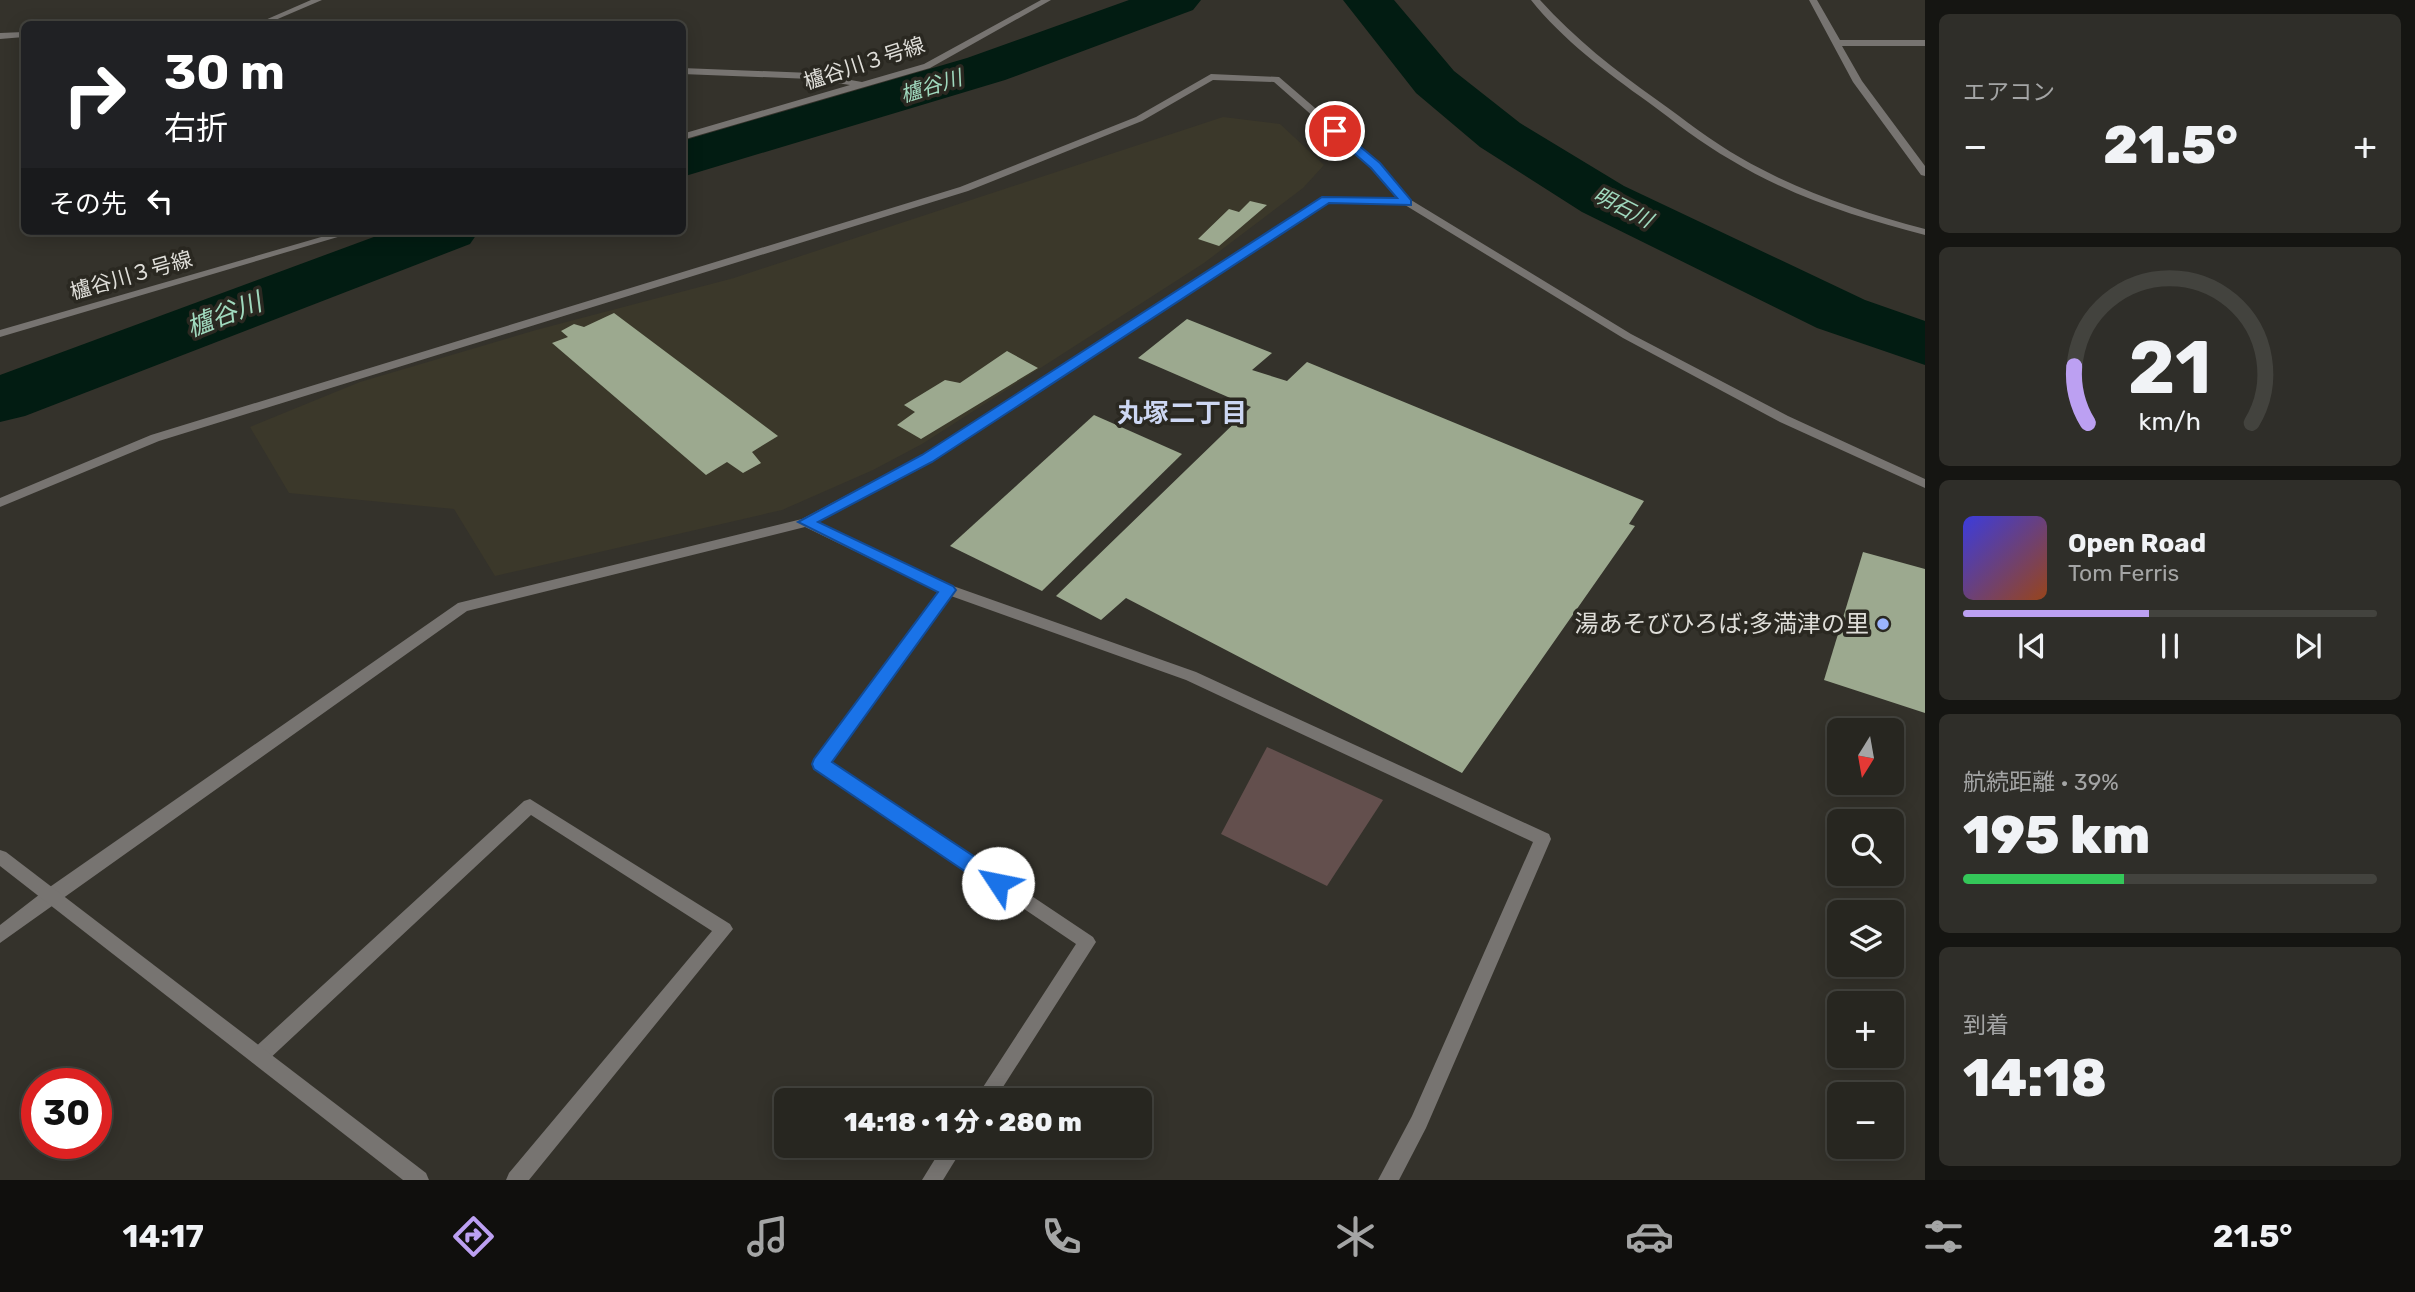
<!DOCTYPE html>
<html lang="ja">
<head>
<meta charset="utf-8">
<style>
	:root { --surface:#272620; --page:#2f2e29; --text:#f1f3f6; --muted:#a4a5a5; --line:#43433e; --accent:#bca0f2 }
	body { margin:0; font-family:Rubik,"Noto Sans JP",sans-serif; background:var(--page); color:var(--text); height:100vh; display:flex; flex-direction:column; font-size:26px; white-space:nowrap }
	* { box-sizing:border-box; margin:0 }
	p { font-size:23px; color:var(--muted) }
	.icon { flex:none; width:38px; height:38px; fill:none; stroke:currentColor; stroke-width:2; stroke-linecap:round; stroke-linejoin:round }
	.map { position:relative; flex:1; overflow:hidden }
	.drawer { display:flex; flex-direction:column; gap:14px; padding:14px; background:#151512; width:490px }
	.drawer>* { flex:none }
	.guide { position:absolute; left:21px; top:21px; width:665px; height:214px; border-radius:10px; box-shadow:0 4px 18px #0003,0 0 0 2px var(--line); background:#202124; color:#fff; overflow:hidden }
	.needle { width:46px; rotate:191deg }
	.controls { position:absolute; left:1827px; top:718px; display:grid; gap:14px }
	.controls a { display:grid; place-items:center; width:77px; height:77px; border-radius:10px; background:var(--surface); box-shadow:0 4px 18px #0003,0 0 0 2px var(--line); font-size:35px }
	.speed { position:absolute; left:21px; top:1068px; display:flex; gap:14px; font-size:35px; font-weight:700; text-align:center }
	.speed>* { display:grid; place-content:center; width:91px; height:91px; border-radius:50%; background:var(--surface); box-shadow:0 4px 18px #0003,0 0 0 2px var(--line); line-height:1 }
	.speed .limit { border:10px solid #d22; background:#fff; color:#111 }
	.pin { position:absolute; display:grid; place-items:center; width:60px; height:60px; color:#fff; margin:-30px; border:4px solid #fff; border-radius:50%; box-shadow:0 2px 7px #0007 }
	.me { position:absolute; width:77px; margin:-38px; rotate:304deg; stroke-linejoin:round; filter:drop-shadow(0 0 5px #0008) }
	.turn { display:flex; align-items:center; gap:24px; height:147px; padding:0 28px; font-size:32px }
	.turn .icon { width:91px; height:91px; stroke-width:2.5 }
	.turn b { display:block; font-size:49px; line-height:60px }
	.then { display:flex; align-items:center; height:66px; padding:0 28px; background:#0003; gap:14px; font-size:26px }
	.big { font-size:52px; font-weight:800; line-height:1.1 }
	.drawer .tile { flex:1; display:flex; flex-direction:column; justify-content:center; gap:10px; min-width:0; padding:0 24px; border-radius:10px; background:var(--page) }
	.drawer .dial { align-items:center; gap:0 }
	.dial svg { height:182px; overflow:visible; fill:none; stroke:var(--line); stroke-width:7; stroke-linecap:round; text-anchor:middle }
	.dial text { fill:var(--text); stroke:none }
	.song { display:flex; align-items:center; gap:21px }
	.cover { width:84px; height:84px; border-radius:10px; background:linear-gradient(135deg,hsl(240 70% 55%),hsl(20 70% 35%)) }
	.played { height:7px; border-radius:4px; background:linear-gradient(90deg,var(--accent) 45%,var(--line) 45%) }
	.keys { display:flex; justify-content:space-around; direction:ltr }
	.heat { display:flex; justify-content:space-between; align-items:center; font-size:38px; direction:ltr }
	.charge { height:10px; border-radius:5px; background:linear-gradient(90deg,#34c759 39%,var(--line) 0) }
	.trip { position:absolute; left:774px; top:1088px; width:378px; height:70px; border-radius:10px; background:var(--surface); box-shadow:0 4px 18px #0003,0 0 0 2px var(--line); font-weight:800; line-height:70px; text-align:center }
	.tabs { display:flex; height:112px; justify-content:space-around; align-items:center; background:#100f0d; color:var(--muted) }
	.tabs .icon { width:49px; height:49px }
	.tabs .current { color:var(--accent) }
	.tabs b { font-size:32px; color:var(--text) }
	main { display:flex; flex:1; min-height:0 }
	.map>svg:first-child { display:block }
	.built { fill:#3b382a }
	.green { fill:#634f4d }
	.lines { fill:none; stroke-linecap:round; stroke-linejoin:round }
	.river { fill:#021c12; fill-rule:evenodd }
	.building { fill:#9ca98f }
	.minor { fill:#777471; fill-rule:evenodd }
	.tertiary { fill:#777471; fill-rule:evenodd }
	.route { fill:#1a73e8; stroke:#114b97; stroke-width:2 }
	.poi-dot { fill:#9bb4fd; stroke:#2a2821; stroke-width:2.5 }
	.labels { text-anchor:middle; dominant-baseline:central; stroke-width:7; stroke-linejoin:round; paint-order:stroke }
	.far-street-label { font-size:21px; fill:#dfded9; stroke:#2a2821 }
	.far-water-label { font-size:21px; font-style:italic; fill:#a0d9be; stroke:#2a2821 }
	.poi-label { font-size:24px; fill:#dfded9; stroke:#2a2821; text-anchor:end }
	.water-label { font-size:26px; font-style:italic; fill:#a0d9be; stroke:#2a2821 }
	.neighbourhood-label { font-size:26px; font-weight:bold; fill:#cdd7f3; stroke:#2a2821 }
</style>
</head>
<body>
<main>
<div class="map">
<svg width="1925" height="1180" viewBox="0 0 1925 1180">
	<rect width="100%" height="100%" fill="#34322b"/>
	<polygon class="built" points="1223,117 1280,124 1324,165 1303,188 1204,263 922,444 873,470 782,510 495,576 454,509 289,493 250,427 360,382 536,330 734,278"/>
	<polygon class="green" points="1267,747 1383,800 1327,886 1221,834"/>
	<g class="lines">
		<g class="river">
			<polygon points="1129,0 1201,0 1193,10 1005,80 682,177 682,141 967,58"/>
			<polygon points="1343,0 1394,0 1454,71 1520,123 1624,186 1865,300 1925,321 1925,365 1817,328 1582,212 1480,147 1416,93"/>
			<polygon points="390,231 479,231 470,244 25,416 0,422 0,375"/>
		</g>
	</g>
	<g class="building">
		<polygon points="1250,201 1267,205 1219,246 1198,239 1229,209 1239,212"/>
		<polygon points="614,313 778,436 752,452 761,463 743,473 727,462 706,475 552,343 568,337 561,331 574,324 584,327"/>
		<polygon points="1187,319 1272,353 1252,370 1287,381 1307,362 1644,501 1629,524 1635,526 1462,773 1126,598 1101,620 1056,596 1251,407 1138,358"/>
		<polygon points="1007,351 1038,368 921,439 897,425 915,412 904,405 945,380 960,383"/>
		<polygon points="1094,415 1182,454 1042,591 950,546"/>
		<polygon points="1863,552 1925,569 1925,713 1824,680"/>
	</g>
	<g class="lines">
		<g class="minor">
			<polygon points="311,0 322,0 266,24 256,24"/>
			<polygon points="1041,0 1051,0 930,68 682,140 682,134 850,85 811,79 682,74 682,68 811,73 862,82 924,64"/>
			<polygon points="1809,0 1817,0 1840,40 1925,40 1925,46 1842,46 1862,81 1925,166 1925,176 1921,175 1853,82"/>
			<polygon points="24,32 24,37 0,39 0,33"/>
			<polygon points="1211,74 1279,77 1380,164 1411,200 1631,334 1788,416 1925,479 1925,488 1780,422 1623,338 1405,205 1328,202 932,461 817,522 953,586 1196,672 1549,834 1551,839 1426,1128 1399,1180 1378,1180 1412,1116 1533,842 1186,680 951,596 831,762 1093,937 1096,942 994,1101 974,1101 1076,944 815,768 813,764 815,760 939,592 805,527 467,611 0,943 0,925 44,891 458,603 802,519 922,455 1322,197 1399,199 1372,168 1274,82 1213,80 1142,121 968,191 159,441 0,507 0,498 151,435 960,187 1136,117"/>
			<polygon points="342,231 358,231 0,337 0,330"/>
			<polygon points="530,799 730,924 733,929 529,1180 506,1180 509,1173 712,931 531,815 266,1062 259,1065 252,1062 250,1056 252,1050 524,801"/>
			<polygon points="943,1146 964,1146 943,1180 922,1180"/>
		</g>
		<g class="tertiary">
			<path d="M 1531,0 L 1540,0 C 1575,39 1615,70 1657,100 C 1685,120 1711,141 1741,158 C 1798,191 1861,212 1925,229 L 1925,235 C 1858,218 1790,196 1731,160 C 1701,143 1675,122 1648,102 C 1606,72 1563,40 1531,0 Z"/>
			<polygon points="0,850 6,852 426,1173 429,1180 403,1180 0,866"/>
		</g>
	</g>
	<polygon class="route" points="1332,129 1339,129 1380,163 1411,200 1411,205 1329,203 932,462 818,522 953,586 956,590 832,762 1005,877 1008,883 1005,889 991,889 814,769 812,764 814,759 938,592 798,522 922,455 1322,197 1397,198 1371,168 1332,134"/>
	<circle class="poi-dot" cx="1883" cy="624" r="7"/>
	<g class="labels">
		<g class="far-street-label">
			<text transform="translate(864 63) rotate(-18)">櫨谷川３号線</text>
			<text transform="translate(131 275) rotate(-16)">櫨谷川３号線</text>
		</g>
		<g class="far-water-label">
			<text transform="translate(931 86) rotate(-17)">櫨谷川</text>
			<text transform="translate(1623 207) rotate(27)">明石川</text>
		</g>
		<g class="poi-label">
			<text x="1869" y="624">湯あそびひろば;多満津の里</text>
		</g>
		<g class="water-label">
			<text transform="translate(224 315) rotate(-21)">櫨谷川</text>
		</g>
		<g class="neighbourhood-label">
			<text x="1182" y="413">丸塚二丁目</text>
		</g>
	</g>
</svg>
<div class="controls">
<a><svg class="needle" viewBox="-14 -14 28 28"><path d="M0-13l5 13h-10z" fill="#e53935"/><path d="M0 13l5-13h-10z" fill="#a4a5a5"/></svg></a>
<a><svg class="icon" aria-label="search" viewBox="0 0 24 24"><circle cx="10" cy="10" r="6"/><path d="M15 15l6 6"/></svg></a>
<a><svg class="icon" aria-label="layers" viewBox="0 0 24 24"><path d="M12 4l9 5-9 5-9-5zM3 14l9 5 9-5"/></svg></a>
<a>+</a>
<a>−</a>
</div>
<div class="speed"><div class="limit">30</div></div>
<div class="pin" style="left:1335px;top:131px;background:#d93025"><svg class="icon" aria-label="arrive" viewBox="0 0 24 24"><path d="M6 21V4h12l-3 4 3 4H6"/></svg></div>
<svg class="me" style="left:998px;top:883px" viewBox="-20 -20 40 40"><circle r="19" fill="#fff"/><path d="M0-13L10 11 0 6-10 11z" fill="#1a73e8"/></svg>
<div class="trip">14:18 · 1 分 · 280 m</div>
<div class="guide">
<div class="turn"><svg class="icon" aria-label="right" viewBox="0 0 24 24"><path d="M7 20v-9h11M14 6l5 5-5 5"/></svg><div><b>30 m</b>右折</div></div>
<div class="then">その先<svg class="icon" aria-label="left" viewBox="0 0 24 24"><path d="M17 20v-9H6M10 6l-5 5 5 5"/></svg></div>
</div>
</div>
<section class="drawer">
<div class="tile"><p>エアコン</p>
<div class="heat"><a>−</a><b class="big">21.5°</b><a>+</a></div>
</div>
<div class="tile dial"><svg viewBox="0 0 100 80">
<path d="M14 69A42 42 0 1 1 86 69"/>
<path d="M14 69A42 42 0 0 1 8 44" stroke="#bca0f2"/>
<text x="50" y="56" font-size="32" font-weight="700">21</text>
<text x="50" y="72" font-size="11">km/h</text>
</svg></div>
<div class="tile">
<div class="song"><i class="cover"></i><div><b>Open Road</b><p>Tom Ferris</p></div></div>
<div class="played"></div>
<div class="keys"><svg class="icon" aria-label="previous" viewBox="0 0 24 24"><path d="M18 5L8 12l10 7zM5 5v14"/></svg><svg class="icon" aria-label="pause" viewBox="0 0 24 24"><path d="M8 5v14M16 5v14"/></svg><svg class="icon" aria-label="next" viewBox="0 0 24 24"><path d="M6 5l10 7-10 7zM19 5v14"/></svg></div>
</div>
<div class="tile"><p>航続距離 · 39%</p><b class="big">195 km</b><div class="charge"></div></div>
<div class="tile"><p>到着</p><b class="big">14:18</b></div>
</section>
</main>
<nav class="tabs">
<b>14:17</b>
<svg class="icon current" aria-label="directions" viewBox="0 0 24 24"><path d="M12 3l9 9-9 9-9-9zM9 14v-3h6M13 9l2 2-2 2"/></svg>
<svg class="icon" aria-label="music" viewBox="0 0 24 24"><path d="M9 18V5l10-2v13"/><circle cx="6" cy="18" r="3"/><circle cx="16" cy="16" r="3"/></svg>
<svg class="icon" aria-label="phone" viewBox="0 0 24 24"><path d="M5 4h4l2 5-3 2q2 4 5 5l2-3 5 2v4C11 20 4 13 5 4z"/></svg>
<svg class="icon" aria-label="climate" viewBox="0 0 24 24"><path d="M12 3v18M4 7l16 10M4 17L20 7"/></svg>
<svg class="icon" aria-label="car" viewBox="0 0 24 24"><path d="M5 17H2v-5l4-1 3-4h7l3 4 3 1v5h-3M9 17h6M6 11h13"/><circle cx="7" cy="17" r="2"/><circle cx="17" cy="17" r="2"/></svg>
<svg class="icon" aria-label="filters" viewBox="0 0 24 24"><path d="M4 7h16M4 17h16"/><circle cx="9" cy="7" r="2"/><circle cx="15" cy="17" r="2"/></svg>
<b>21.5°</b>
</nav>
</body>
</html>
